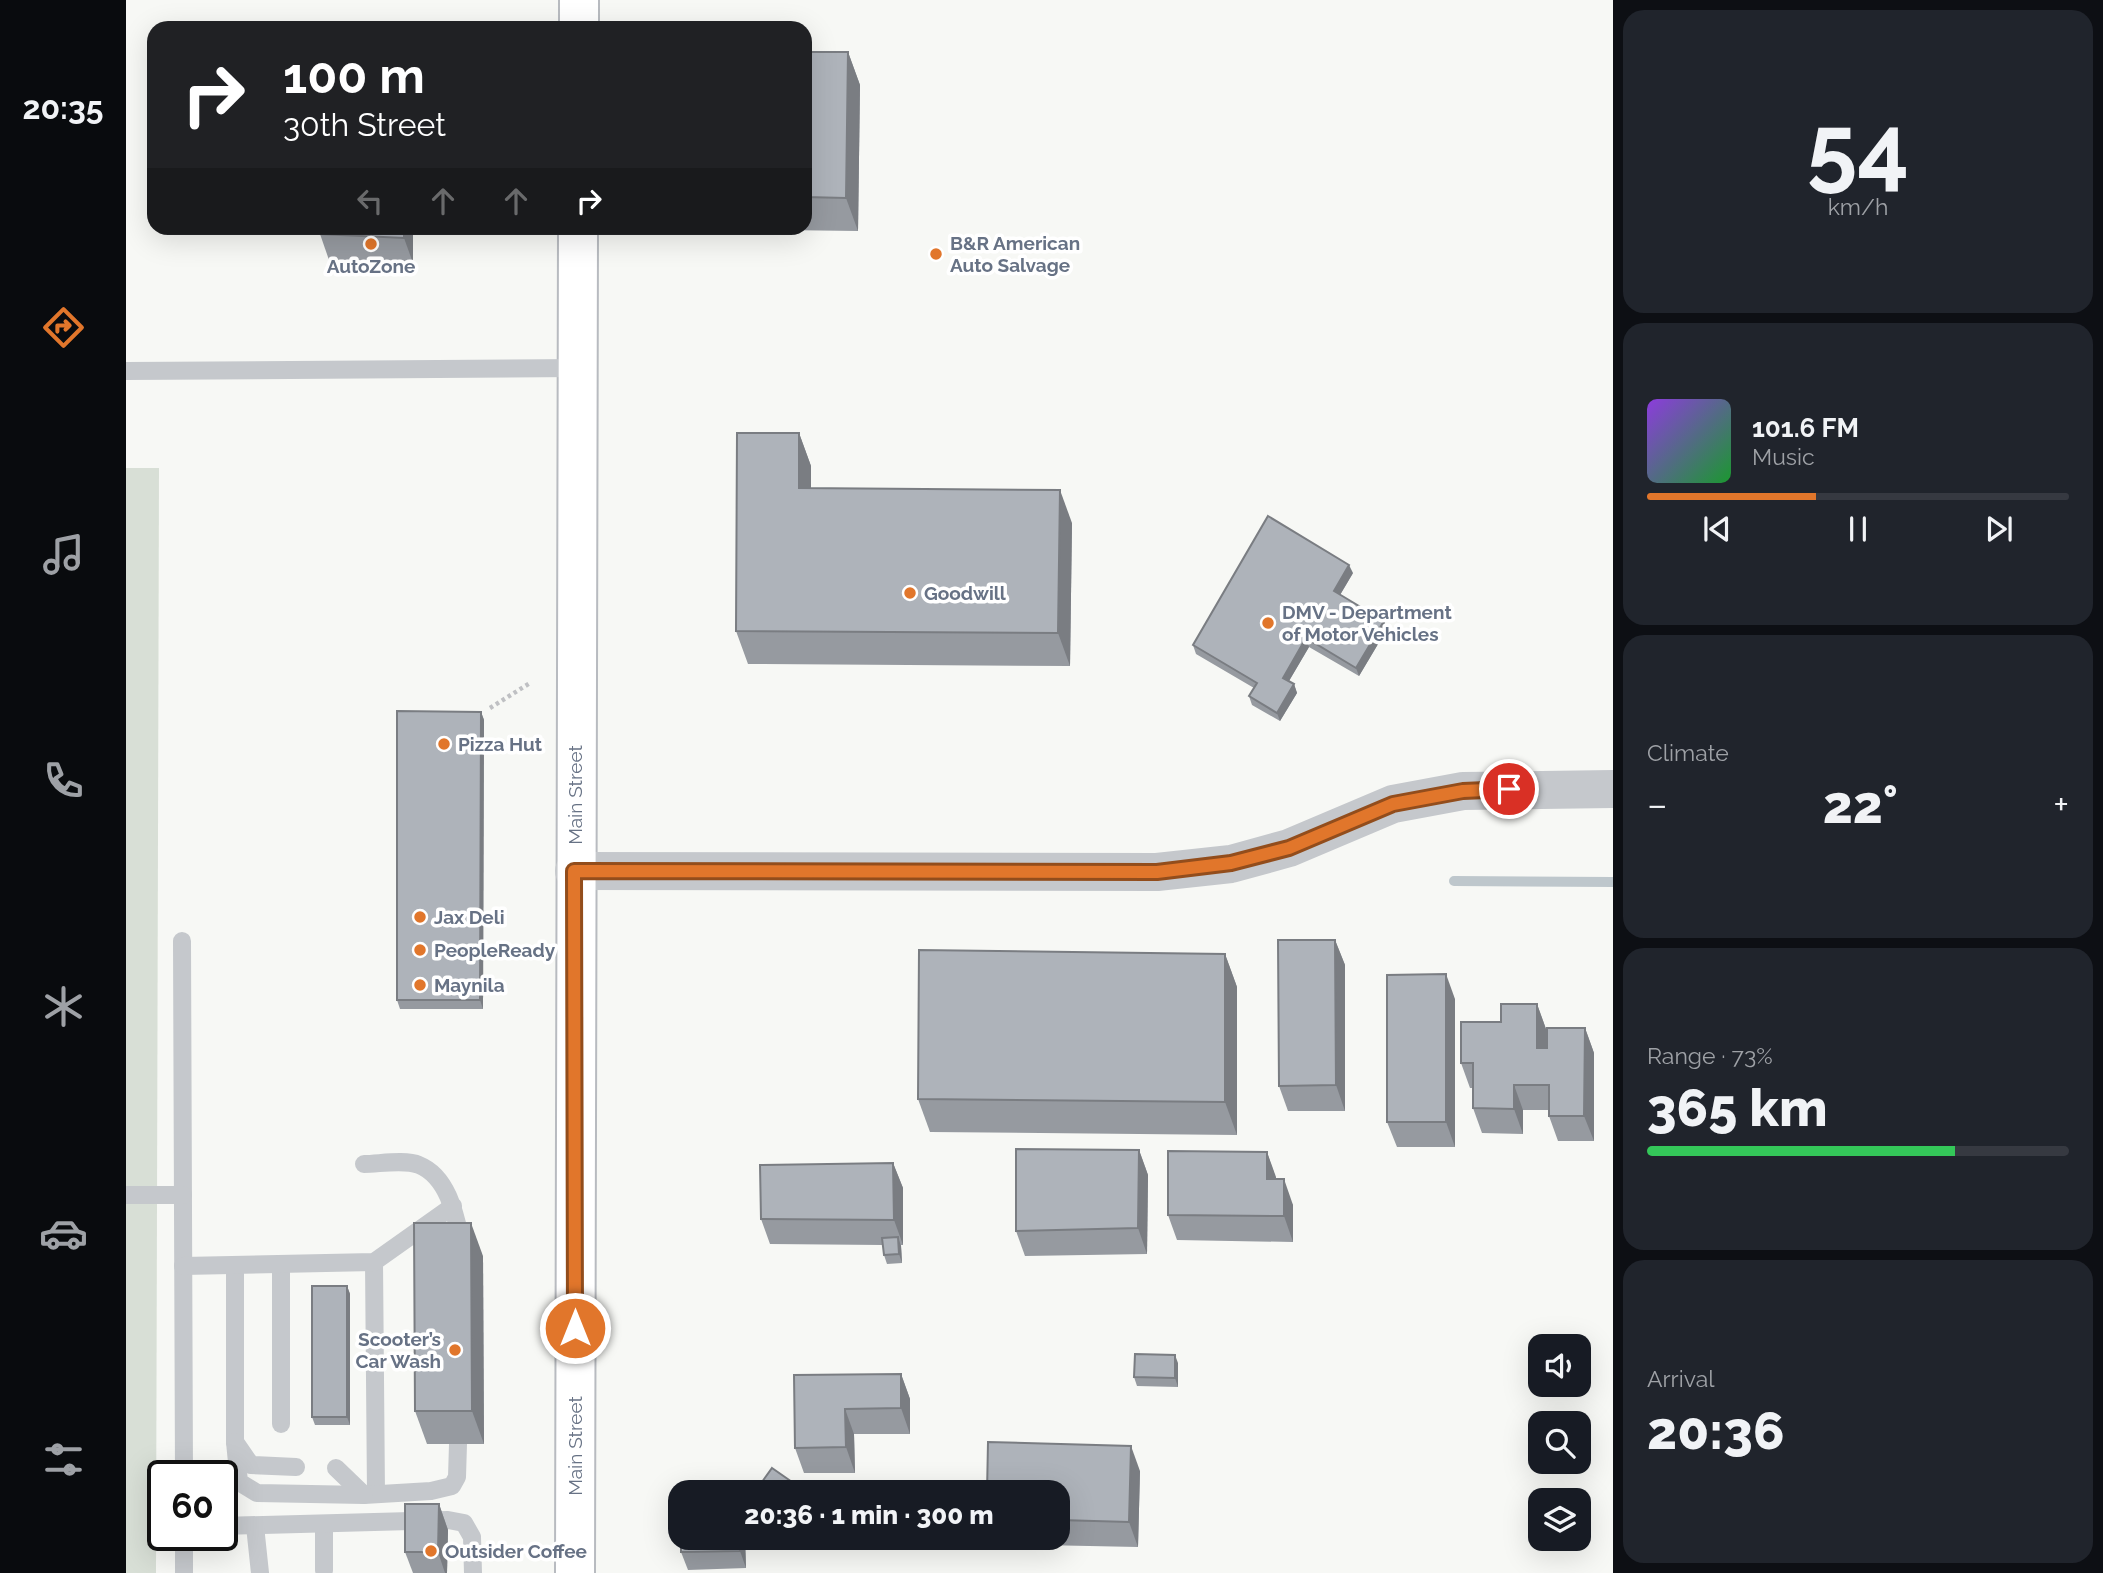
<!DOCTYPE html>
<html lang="en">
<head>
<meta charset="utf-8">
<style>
	:root { --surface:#171b24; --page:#20242c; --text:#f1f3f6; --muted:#9ea1a6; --line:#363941; --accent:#e1762b }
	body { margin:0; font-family:Raleway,sans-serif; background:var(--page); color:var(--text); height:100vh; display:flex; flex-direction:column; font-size:26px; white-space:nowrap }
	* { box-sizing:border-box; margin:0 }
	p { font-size:23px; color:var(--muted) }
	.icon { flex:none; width:38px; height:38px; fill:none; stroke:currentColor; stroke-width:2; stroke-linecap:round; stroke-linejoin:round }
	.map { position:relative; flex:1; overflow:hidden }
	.panel { display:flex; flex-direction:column; gap:10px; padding:10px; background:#0d0f14; width:490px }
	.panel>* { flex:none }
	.banner { position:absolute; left:21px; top:21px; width:665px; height:214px; border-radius:21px; box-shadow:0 7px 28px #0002; background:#202124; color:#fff; overflow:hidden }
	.fabs { position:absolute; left:1402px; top:1334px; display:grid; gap:14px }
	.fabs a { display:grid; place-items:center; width:63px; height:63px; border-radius:14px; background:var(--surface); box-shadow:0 7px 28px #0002; font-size:35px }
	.speed { position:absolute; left:21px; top:1460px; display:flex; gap:14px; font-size:35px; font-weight:700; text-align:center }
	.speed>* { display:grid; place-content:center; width:91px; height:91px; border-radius:50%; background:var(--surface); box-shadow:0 7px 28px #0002; line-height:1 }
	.speed .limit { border:4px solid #111; border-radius:10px; background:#fff; color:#111 }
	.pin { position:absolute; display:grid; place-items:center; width:60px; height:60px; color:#fff; margin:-30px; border:4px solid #fff; border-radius:50%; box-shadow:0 2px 7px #0007 }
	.me { position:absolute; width:77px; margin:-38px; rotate:0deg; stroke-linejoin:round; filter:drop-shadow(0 0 5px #0008) }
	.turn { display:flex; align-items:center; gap:24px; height:147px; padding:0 21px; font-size:32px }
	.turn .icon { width:91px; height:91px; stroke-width:2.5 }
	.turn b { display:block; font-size:49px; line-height:60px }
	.lanes { display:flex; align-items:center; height:66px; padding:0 21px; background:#0003; justify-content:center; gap:35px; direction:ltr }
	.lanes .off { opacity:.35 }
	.big { font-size:52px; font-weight:800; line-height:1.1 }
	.panel .card { flex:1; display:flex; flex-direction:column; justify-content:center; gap:10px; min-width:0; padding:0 24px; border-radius:21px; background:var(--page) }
	.panel .dial { align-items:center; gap:0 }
	.dial b { font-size:91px; line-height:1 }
	.song { display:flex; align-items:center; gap:21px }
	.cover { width:84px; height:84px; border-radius:10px; background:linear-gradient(135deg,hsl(270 70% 55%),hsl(130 70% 35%)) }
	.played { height:7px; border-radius:4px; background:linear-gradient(90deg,var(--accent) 40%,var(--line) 40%) }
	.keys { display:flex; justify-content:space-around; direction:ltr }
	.heat { display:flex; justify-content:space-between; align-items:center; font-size:38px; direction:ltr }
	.charge { height:10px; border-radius:5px; background:linear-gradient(90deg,#34c759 73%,var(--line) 0) }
	.trip { position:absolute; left:542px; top:1480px; width:402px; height:70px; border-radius:21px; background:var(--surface); box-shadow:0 7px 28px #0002; font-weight:800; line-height:70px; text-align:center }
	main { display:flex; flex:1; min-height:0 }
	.tab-bar { display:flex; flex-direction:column; width:126px; justify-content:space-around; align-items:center; background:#090b0e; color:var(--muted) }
	.tab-bar .icon { width:49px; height:49px }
	.tab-bar .selected { color:var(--accent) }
	.tab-bar b { font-size:32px; color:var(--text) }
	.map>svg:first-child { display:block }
	.pitch { fill:#d8dfd6 }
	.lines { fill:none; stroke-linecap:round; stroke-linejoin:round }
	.stream { stroke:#bec7cc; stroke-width:10 }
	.primary-casing { stroke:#b8bbc0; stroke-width:42 }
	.path { stroke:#bfc0c3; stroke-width:4.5; stroke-dasharray:3.5 3.5; stroke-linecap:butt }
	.service { stroke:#c5c8cc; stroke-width:18 }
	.tertiary { stroke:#c5c8cc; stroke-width:38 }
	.primary { stroke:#fff; stroke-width:38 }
	.wall { fill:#969aa0 }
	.shaded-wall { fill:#7a7d82 }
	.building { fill:#aeb3ba; stroke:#7a7d82; stroke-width:2 }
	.route-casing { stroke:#924d1c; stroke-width:18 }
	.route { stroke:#e1762b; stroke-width:12 }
	.poi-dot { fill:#e1762b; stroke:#fff; stroke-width:2.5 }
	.labels { text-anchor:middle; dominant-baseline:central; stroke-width:7; stroke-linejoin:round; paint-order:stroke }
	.poi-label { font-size:19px; font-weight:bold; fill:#677285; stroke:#fff; text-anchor:start }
	.street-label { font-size:19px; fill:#677285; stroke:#fff }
</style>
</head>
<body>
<main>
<nav class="tab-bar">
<b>20:35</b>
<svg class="icon selected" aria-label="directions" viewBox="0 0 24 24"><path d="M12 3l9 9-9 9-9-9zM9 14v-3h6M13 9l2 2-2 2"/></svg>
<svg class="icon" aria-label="music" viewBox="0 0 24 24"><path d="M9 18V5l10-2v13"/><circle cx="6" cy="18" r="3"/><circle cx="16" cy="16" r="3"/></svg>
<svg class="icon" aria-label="phone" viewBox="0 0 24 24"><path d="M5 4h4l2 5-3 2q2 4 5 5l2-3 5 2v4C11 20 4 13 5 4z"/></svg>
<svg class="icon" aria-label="climate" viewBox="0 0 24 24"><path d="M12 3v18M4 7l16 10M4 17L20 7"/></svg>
<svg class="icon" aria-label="car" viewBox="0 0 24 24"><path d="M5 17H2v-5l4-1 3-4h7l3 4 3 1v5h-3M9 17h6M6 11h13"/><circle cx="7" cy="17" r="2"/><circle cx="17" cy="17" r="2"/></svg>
<svg class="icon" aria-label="filters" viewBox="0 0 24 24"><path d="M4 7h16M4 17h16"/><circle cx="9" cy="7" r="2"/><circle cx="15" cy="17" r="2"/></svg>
</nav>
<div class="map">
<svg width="1487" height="1573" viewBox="0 0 1487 1573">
	<rect width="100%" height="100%" fill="#f7f8f5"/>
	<polygon class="pitch" points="0,468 33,468 30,1573 0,1573"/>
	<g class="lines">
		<polyline class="stream" points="1328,881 1487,882"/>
		<g class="primary-casing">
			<g id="primary">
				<polyline points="453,28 453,0"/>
				<polyline points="449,1573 452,228"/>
			</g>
		</g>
		<polyline class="path" points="364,708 404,683"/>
		<g class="service">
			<polyline points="0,371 452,368"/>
			<polyline points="56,941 58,1475"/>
			<path d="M 238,1164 C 253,1164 279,1159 293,1165 C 323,1177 330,1218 336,1245"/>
			<polyline points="0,1195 57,1195"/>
			<polyline points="248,1262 250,1494"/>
			<polyline points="155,1264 155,1424"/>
			<polyline points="109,1265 109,1442 125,1465 170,1467"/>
			<polyline points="57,1266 248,1262 327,1206"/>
			<polyline points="109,1442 113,1482 131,1493 238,1495 305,1491 326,1486 331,1477 332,1444"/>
			<polyline points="210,1468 238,1495"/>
			<polyline points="198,1524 198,1570"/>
			<polyline points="96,1526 322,1520 338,1523 346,1537 347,1573"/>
			<polyline points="129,1526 134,1573"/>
			<polyline points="58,1535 58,1573"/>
		</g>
		<polyline class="tertiary" points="448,871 1031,872 1105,864 1163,848 1267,804 1337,791 1487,789"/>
		<use href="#primary" class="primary"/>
	</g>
	<g class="wall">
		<polygon points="679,52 722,52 734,85 732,231 592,229 591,228 679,228"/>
		<polygon points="287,228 287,263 203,260 194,234"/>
		<polygon points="673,433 685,466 685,488 946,523 944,666 622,664 610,631"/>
		<polygon points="1227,573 1214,595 1261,629 1233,676 1183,647 1163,681 1168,684 1171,693 1154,721 1126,705 1123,696 1128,688 1070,654 1067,645"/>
		<polygon points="355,712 358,720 357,1009 274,1009 271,1000"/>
		<polygon points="1209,940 1219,965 1219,1111 1162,1111 1153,1086"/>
		<polygon points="1099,954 1111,987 1111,1135 804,1132 792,1099"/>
		<polygon points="1329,999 1329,1147 1271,1147 1261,1122"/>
		<polygon points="1411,1004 1420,1029 1420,1048 1459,1028 1468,1053 1468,1141 1432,1141 1423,1116 1423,1110 1397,1110 1397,1134 1356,1133 1347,1108 1347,1088 1344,1088 1335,1063 1375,1022"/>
		<polygon points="1013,1150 1022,1175 1021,1254 899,1256 890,1231"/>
		<polygon points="1141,1152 1150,1179 1167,1205 1167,1242 1051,1240 1042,1215"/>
		<polygon points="767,1163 777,1188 777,1245 775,1245 776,1263 761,1264 758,1255 757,1245 644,1244 635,1219"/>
		<polygon points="357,1256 358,1444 301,1444 289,1411"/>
		<polygon points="221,1286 224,1294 224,1425 189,1425 186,1417"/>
		<polygon points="1052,1363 1052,1387 1011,1386 1008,1377"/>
		<polygon points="775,1374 784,1399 784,1434 728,1434 729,1473 678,1473 669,1448 668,1375"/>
		<polygon points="1014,1471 1012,1547 869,1544 867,1538 933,1538 933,1493"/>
		<polygon points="313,1504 322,1530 321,1573 287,1573 279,1552"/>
		<polygon points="619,1538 620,1568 562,1570 555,1552"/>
	</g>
	<g class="shaded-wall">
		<polygon points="722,52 734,85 732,231 720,198"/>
		<polygon points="278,228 287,228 287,263 278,238"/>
		<polygon points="673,433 685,466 685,521 673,488"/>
		<polygon points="934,490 946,523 944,666 932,633"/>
		<polygon points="1223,565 1227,573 1211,600 1208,591"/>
		<polygon points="1258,621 1261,629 1233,676 1230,668"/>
		<polygon points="1180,638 1183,647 1160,686 1157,678"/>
		<polygon points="1168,684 1171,693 1154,721 1151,713"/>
		<polygon points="355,712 358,720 357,1009 354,1000"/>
		<polygon points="1209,940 1219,965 1219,1111 1210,1085"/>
		<polygon points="1099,954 1111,987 1111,1135 1099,1102"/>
		<polygon points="1320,974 1329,999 1329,1147 1320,1122"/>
		<polygon points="1411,1004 1420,1029 1420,1074 1411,1048"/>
		<polygon points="1459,1028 1468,1053 1468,1141 1458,1116"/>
		<polygon points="1388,1085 1397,1110 1397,1134 1388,1109"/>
		<polygon points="1013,1150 1022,1175 1021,1254 1012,1228"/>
		<polygon points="1141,1152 1150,1177 1150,1205 1141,1179"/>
		<polygon points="767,1163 777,1188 777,1245 768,1220"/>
		<polygon points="1158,1179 1167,1205 1167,1242 1158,1216"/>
		<polygon points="345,1223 357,1256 358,1444 346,1411"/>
		<polygon points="772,1237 775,1246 776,1263 773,1254"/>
		<polygon points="221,1286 224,1294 224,1425 221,1417"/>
		<polygon points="1049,1355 1052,1363 1052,1387 1049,1378"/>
		<polygon points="775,1374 784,1399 784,1434 775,1408"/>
		<polygon points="719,1409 728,1434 729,1473 720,1447"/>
		<polygon points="1005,1446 1014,1471 1012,1547 1003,1522"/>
		<polygon points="313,1504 322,1530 321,1573 319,1573 312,1552"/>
		<polygon points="613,1538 619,1538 620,1568 614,1551"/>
	</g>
	<g class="building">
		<polygon points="679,52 722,52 720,198 679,197"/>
		<polygon points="194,228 278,228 278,238 194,234"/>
		<polygon points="611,433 673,433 673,488 934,490 932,633 610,631"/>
		<polygon points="1142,516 1223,565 1208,591 1258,621 1230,668 1180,638 1157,678 1168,684 1151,713 1123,696 1131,683 1067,645"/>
		<polygon points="271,711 355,712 354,1000 271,1000"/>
		<polygon points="1152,940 1209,940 1210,1085 1153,1086"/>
		<polygon points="793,950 1099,954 1099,1102 792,1099"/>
		<polygon points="1320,974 1320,1122 1261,1122 1261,975"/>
		<polygon points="1375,1004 1411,1004 1411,1048 1421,1048 1421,1028 1459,1028 1458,1116 1423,1116 1423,1085 1388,1085 1388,1109 1347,1108 1347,1063 1335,1063 1335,1022 1375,1022"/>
		<polygon points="890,1149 1013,1150 1012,1228 890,1231"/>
		<polygon points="1042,1151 1141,1152 1141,1179 1158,1179 1158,1216 1042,1215"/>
		<polygon points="767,1163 768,1220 635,1219 634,1165"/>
		<polygon points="288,1223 345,1223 346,1411 289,1411"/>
		<polygon points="772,1237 773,1254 758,1255 756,1238"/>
		<rect x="186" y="1286" width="35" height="131"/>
		<polygon points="1009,1354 1049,1355 1049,1378 1008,1377"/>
		<polygon points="775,1374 775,1408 719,1409 720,1447 669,1448 668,1375"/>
		<polygon points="862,1442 1005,1446 1003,1522 933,1520 933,1493 861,1493"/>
		<polygon points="646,1468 676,1489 673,1493 628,1493"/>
		<polygon points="612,1490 612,1493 569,1493 569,1491"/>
		<polygon points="279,1504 313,1504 312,1552 279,1552"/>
		<polygon points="555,1538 613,1538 614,1551 555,1552"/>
	</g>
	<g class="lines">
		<g class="route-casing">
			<polyline id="route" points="449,1328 448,871 1031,872 1105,863 1163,848 1267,804 1337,791 1383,789"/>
		</g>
		<use href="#route" class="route"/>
	</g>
	<g class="poi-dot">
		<circle cx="245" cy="244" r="7"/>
		<circle cx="810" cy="254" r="7"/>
		<circle cx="784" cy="593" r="7"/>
		<circle cx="1142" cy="623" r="7"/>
		<circle cx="318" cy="744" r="7"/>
		<circle cx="294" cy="917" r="7"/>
		<circle cx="294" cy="950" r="7"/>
		<circle cx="294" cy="985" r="7"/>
		<circle cx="329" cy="1350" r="7"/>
		<circle cx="305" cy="1551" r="7"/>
	</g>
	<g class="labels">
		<g class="poi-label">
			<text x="824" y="243">B&amp;R American<tspan x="824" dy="22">Auto Salvage</tspan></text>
			<text x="245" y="266" text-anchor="middle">AutoZone</text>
			<text x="798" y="593">Goodwill</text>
			<text x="1156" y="612">DMV - Department<tspan x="1156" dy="22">of Motor Vehicles</tspan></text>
			<text x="332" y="744">Pizza Hut</text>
			<text x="308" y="917">Jax Deli</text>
			<text x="308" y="950">PeopleReady</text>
			<text x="308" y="985">Maynila</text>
			<text x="315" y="1339" text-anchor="end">Scooter’s<tspan x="315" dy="22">Car Wash</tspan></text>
			<text x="319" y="1551">Outsider Coffee</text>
		</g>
		<g class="street-label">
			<text transform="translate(449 795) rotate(-90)">Main Street</text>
			<text transform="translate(449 1446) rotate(-90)">Main Street</text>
		</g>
	</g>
</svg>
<div class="fabs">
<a><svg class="icon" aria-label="sound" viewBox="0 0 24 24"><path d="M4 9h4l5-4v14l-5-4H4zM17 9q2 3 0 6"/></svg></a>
<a><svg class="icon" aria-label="search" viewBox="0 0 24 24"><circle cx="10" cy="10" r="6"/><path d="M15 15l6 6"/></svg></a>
<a><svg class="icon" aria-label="layers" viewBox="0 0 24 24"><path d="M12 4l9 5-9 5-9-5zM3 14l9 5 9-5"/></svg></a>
</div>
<div class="speed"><div class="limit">60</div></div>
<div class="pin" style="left:1383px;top:789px;background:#d93025"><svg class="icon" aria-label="arrive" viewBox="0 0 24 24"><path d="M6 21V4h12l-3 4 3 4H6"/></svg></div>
<svg class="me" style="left:449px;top:1328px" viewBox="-20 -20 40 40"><circle r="17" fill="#e1762b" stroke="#fff" stroke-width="3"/><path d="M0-11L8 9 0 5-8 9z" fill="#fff"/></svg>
<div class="trip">20:36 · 1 min · 300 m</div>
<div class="banner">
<div class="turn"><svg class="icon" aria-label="right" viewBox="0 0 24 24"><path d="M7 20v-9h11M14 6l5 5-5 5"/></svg><div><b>100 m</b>30th Street</div></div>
<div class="lanes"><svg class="icon off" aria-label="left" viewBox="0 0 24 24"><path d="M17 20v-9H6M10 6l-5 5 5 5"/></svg><svg class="icon off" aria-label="ahead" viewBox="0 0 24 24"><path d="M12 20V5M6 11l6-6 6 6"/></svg><svg class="icon off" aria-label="ahead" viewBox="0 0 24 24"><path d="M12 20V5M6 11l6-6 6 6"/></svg><svg class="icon" aria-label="right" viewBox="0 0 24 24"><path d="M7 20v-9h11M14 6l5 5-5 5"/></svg></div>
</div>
</div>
<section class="panel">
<div class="card dial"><b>54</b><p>km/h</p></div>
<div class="card">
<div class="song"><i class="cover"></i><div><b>101.6 FM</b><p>Music</p></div></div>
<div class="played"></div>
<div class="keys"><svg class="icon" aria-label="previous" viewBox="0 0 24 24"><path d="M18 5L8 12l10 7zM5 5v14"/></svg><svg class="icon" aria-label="pause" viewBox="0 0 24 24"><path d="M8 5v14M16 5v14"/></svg><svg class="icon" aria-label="next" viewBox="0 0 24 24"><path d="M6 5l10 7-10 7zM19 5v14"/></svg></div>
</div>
<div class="card"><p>Climate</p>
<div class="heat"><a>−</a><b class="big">22°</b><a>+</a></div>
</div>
<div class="card"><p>Range · 73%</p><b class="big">365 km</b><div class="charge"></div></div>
<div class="card"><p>Arrival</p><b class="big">20:36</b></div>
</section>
</main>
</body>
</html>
